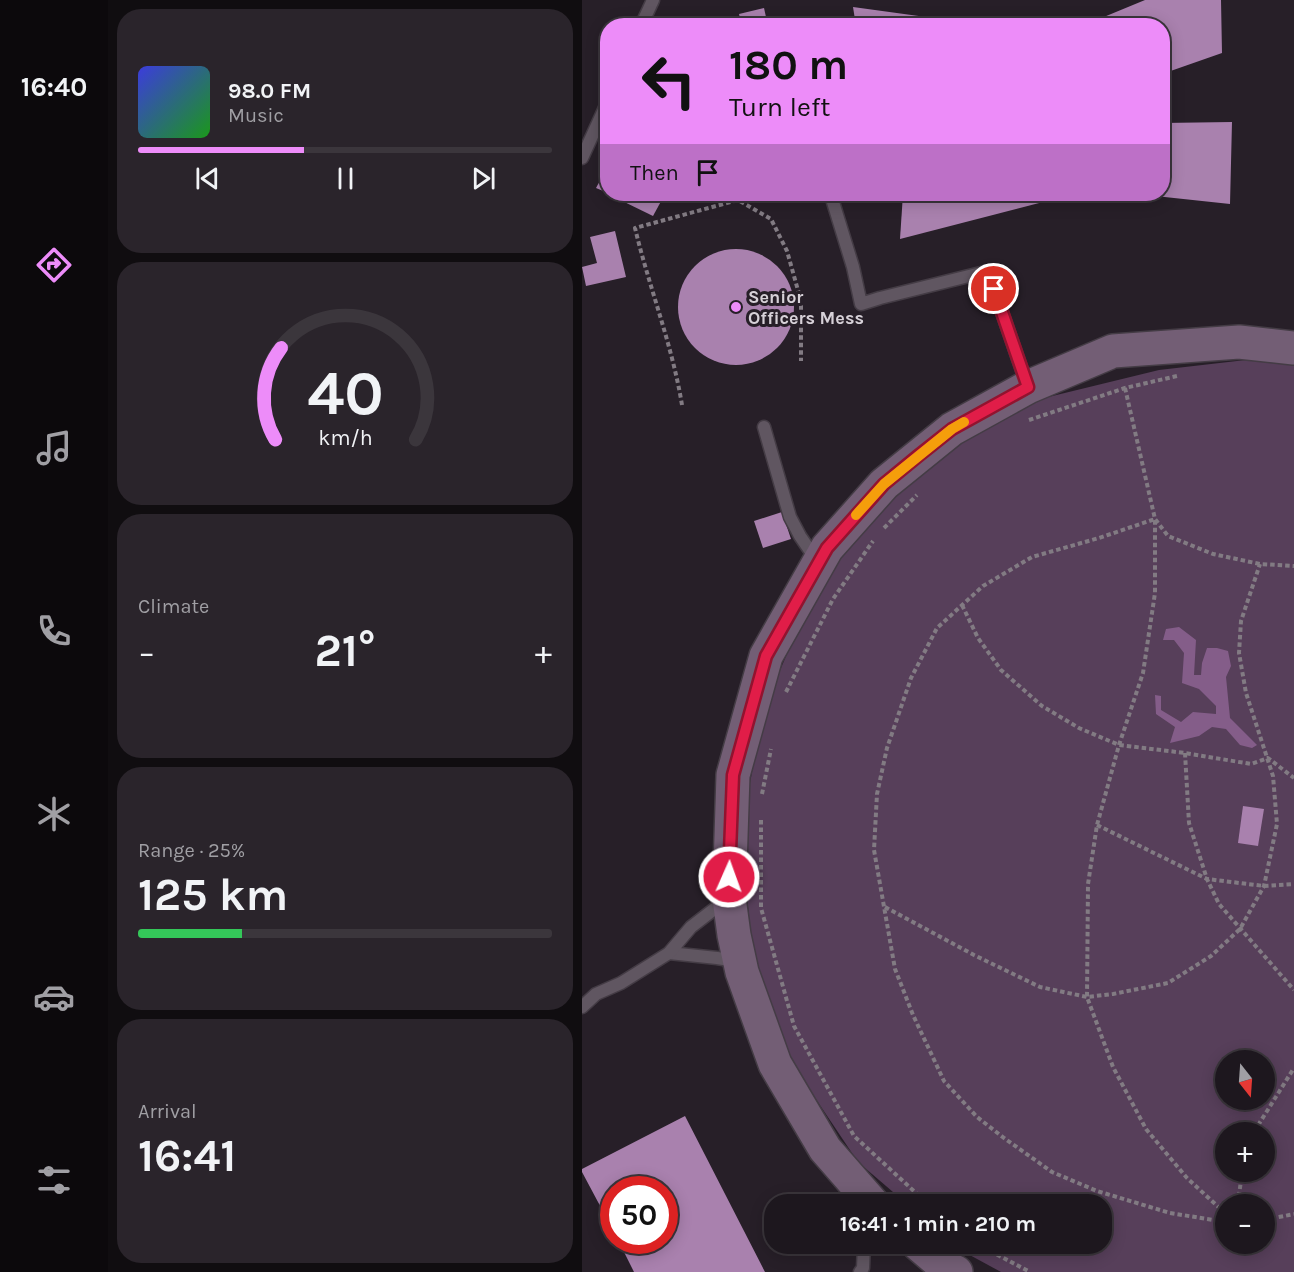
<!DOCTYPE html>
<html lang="en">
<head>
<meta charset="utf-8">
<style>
	:root { --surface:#1d171e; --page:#2a242b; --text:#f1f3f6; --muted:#a09fa4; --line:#3b363c; --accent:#ed8cf9 }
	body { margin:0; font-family:Karla,sans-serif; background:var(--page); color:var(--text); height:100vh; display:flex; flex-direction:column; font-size:22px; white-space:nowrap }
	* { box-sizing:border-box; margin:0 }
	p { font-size:20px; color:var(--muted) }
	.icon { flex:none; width:33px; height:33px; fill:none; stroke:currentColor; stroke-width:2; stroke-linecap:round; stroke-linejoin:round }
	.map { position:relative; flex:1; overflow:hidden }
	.drawer { display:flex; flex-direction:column; gap:9px; padding:9px; background:#100d10; width:474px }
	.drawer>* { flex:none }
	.hud { position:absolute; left:18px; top:18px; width:570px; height:183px; border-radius:24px; box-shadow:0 3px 15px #0003,0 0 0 2px var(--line); background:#ed8cf9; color:#111; overflow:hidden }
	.needle { width:39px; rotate:163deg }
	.fabs { position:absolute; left:633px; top:1050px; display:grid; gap:12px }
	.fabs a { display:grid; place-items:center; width:60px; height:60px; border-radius:50%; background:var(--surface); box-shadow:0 3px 15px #0003,0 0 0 2px var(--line); font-size:30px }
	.speed { position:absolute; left:18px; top:1176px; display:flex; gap:12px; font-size:30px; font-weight:700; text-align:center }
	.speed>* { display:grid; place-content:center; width:78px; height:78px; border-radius:50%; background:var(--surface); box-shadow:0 3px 15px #0003,0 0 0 2px var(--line); line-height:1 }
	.speed .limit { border:9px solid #d22; background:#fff; color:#111 }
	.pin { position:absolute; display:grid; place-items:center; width:51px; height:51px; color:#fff; margin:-26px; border:3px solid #fff; border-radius:50%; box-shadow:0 2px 6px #0007 }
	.me { position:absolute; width:66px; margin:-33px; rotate:2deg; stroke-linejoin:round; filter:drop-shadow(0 0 4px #0008) }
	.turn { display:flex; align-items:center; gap:21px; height:126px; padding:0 30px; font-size:27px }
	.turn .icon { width:78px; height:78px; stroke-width:2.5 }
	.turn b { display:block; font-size:42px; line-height:51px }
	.then { display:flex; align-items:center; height:57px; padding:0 30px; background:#0003; gap:12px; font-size:22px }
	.big { font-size:45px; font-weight:700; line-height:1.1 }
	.drawer .card { flex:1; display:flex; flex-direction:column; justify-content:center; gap:9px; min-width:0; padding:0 21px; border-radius:24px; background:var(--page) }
	.drawer .dial { align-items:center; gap:0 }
	.dial svg { height:156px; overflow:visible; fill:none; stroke:var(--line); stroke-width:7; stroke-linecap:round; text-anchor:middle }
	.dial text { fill:var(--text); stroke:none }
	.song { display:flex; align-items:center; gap:18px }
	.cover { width:72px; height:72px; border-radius:9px; background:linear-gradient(135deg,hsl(240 70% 55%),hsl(120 70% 35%)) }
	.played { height:6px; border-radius:3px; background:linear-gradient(90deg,var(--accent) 40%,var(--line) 40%) }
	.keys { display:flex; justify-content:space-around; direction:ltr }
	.heat { display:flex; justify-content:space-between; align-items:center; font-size:33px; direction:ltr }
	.charge { height:9px; border-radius:4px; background:linear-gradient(90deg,#34c759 25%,var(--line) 0) }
	.trip { position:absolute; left:182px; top:1194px; width:348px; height:60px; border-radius:24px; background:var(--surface); box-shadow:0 3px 15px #0003,0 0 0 2px var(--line); font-weight:700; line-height:60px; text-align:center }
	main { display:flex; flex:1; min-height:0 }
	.dock { display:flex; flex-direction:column; width:108px; justify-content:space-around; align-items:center; background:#0c090c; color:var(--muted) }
	.dock .icon { width:42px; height:42px }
	.dock .active { color:var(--accent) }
	.dock b { font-size:27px; color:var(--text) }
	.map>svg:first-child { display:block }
	.green { fill:#573f5a; fill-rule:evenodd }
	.water { fill:#845d89 }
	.building { fill:#a981ae }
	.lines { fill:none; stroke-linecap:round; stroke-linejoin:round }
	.lane-casing { stroke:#443c45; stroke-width:15 }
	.secondary-casing { stroke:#443c45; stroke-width:36 }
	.path { stroke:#827b83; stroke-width:4; stroke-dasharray:4.5 3; stroke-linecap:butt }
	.lane { stroke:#605661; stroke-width:12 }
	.secondary { stroke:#735e75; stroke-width:33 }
	.route-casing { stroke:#92132f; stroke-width:15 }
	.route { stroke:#e11d48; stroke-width:10 }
	.slow { stroke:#f59e0b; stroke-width:10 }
	.poi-dot { fill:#ed8cf9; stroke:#271f28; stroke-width:2 }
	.labels { text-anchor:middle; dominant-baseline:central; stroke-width:6; stroke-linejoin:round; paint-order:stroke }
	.poi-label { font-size:18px; font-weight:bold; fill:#d7d1d8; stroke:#271f28; text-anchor:start }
</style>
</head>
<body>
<main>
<nav class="dock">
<b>16:40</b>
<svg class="icon active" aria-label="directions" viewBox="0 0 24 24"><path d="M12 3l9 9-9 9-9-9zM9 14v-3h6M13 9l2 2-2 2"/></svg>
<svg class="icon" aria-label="music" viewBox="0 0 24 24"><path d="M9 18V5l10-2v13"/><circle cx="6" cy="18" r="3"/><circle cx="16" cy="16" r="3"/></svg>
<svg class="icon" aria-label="phone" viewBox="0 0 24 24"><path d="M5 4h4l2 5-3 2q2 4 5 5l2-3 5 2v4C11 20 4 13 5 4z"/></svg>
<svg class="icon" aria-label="climate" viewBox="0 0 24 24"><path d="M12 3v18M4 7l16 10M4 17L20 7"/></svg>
<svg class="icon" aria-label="car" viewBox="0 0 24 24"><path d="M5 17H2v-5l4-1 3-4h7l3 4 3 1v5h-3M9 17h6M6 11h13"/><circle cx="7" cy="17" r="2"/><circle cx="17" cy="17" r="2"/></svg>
<svg class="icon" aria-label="filters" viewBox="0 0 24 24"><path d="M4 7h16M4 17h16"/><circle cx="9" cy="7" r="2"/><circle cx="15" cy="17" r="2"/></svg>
</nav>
<section class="drawer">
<div class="card">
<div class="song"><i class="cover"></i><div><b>98.0 FM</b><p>Music</p></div></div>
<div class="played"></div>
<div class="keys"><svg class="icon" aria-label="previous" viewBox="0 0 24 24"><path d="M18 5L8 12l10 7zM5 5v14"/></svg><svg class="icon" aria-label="pause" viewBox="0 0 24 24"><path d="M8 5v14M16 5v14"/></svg><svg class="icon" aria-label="next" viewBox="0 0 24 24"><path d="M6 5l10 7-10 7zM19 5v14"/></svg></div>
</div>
<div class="card dial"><svg viewBox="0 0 100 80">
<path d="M14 69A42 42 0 1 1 86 69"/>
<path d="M14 69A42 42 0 0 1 17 22" stroke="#ed8cf9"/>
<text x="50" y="56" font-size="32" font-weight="700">40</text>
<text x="50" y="72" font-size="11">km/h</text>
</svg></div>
<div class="card"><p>Climate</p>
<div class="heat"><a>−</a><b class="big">21°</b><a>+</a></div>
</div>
<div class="card"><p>Range · 25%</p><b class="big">125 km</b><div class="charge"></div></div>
<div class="card"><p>Arrival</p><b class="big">16:41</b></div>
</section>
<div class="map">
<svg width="712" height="1272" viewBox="0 0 712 1272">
	<rect width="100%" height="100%" fill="#271f28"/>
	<path class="green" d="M 681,358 L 712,364 L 712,1272 L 419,1272 L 373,1247 L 368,1244 L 519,1244 L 519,1204 L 325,1204 L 276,1162 L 209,1062 L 170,949 L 159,831 L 182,708 L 213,635 L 257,559 L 343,461 L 454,400 L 577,370 ZM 644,1060 L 682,1060 L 682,1100 L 644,1100 ZM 644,1132 L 682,1132 L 682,1172 L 644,1172 ZM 644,1204 L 682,1204 L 682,1244 L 644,1244 Z"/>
	<polygon class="water" points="597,627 614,640 612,675 619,675 620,663 625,648 635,648 646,651 649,666 644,677 648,718 675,745 670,748 658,745 644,729 630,727 617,736 588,743 593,727 574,714 573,695 579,696 579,710 599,722 611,712 634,714 634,706 617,689 600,683 602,653 592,640 581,640 584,629"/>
	<g class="building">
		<polygon points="563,0 639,0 640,53 580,74 580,26 500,26"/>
		<polygon points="271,7 395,24 395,26 274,26"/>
		<polygon points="182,8 186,26 160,26 157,14"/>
		<polygon points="650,122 648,204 564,195 564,194 580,194 580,123"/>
		<polygon points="26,166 26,193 14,188"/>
		<polygon points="26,194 83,194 71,216"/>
		<polygon points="321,194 492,194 318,239"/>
		<polygon points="33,231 44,277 4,286 0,267 15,263 8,237"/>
		<circle cx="154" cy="307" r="58"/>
		<polygon points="200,512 209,539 181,548 172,521"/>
		<polygon points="661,806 682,809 676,846 656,843"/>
		<polygon points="103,1116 183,1272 52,1272 36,1240 82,1240 82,1190 32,1190 32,1232 0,1172 0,1169"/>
	</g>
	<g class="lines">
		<g class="lane-casing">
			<g id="lane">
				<polyline points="59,26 71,0"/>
				<polyline points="0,158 26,101"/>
				<polyline points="251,202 271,267 279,304 298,298 407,271 412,289 445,385"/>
				<polyline points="182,427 208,517 218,536 235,561"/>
				<polyline points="87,953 135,958 154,961"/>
				<polyline points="0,1007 14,994 39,983 87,953 109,927 144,900"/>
				<polyline points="278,1272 281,1268 282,1244"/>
			</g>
		</g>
		<g class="secondary-casing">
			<g id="secondary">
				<polyline points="291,1204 243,1149 193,1064 160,972 152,935 147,898 151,775 184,656 245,548 302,484 370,429 446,387 531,351 657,342 712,348"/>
				<polyline points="336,1244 362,1266 374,1272"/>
			</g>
		</g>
		<g class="path">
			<polyline points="543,388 573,519 586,536 631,554 678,564 712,566"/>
			<path d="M 100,405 C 90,344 67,287 53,228 L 156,200 L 189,219 L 205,251 L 219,301 L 219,361"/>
			<polyline points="447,420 543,388 595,376"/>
			<polyline points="302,528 335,495"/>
			<polyline points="380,605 396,638 419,670 460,706 497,728 537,745 603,753 669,764 686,758 712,778"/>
			<polyline points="204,692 251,599 291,541"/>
			<polyline points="603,753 607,823 625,879 637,904 712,990"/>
			<polyline points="180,794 189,749"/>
			<polyline points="179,820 179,908 212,1026 272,1136 346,1204"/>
			<polyline points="515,825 625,879 682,886 712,884"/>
			<polyline points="303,907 392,955 458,987 505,997 531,994 586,983 629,956 658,929 682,886 695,824 691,776 664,693 657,653 659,621 678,564"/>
			<polyline points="673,1132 675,1127 712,1068"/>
			<polyline points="656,1204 660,1172"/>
			<polyline points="644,1214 605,1178 564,1129 531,1067 505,997 506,884 515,825 537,745 561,673 573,593 573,519 517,538 450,557 401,586 355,628 329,678 305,748 295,794 292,850 313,969 331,1015 362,1081 395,1117 422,1138 470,1172 515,1191 588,1213 644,1222"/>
			<polyline points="682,1220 712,1214"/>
			<polyline points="395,1244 448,1272"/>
		</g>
		<use href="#lane" class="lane"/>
		<use href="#secondary" class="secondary"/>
	</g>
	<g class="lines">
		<g class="route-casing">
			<polyline id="route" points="147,877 151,775 184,656 245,548 302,484 336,456 370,429 446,387 412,289"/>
		</g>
		<use href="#route" class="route"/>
		<polyline class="slow" points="274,515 302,484 370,429 382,422"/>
	</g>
	<circle class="poi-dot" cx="154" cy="307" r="6"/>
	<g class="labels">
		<g class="poi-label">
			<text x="166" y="297">Senior<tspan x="166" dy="21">Officers Mess</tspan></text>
		</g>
	</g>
</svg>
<div class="fabs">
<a><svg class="needle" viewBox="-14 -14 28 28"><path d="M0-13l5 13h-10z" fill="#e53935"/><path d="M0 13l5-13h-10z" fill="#a09fa4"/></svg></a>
<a>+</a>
<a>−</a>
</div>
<div class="speed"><div class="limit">50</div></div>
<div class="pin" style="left:412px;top:289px;background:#d93025"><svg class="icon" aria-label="arrive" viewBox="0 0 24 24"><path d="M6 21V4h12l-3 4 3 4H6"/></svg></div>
<svg class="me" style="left:147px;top:877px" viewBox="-20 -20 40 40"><circle r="17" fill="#e11d48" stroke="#fff" stroke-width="3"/><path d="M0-11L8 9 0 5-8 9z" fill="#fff"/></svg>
<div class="trip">16:41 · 1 min · 210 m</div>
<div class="hud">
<div class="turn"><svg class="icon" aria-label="left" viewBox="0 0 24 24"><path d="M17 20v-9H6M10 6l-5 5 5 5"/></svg><div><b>180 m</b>Turn left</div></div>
<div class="then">Then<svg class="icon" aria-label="arrive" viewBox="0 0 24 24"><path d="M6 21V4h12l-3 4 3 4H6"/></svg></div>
</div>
</div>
</main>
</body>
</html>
